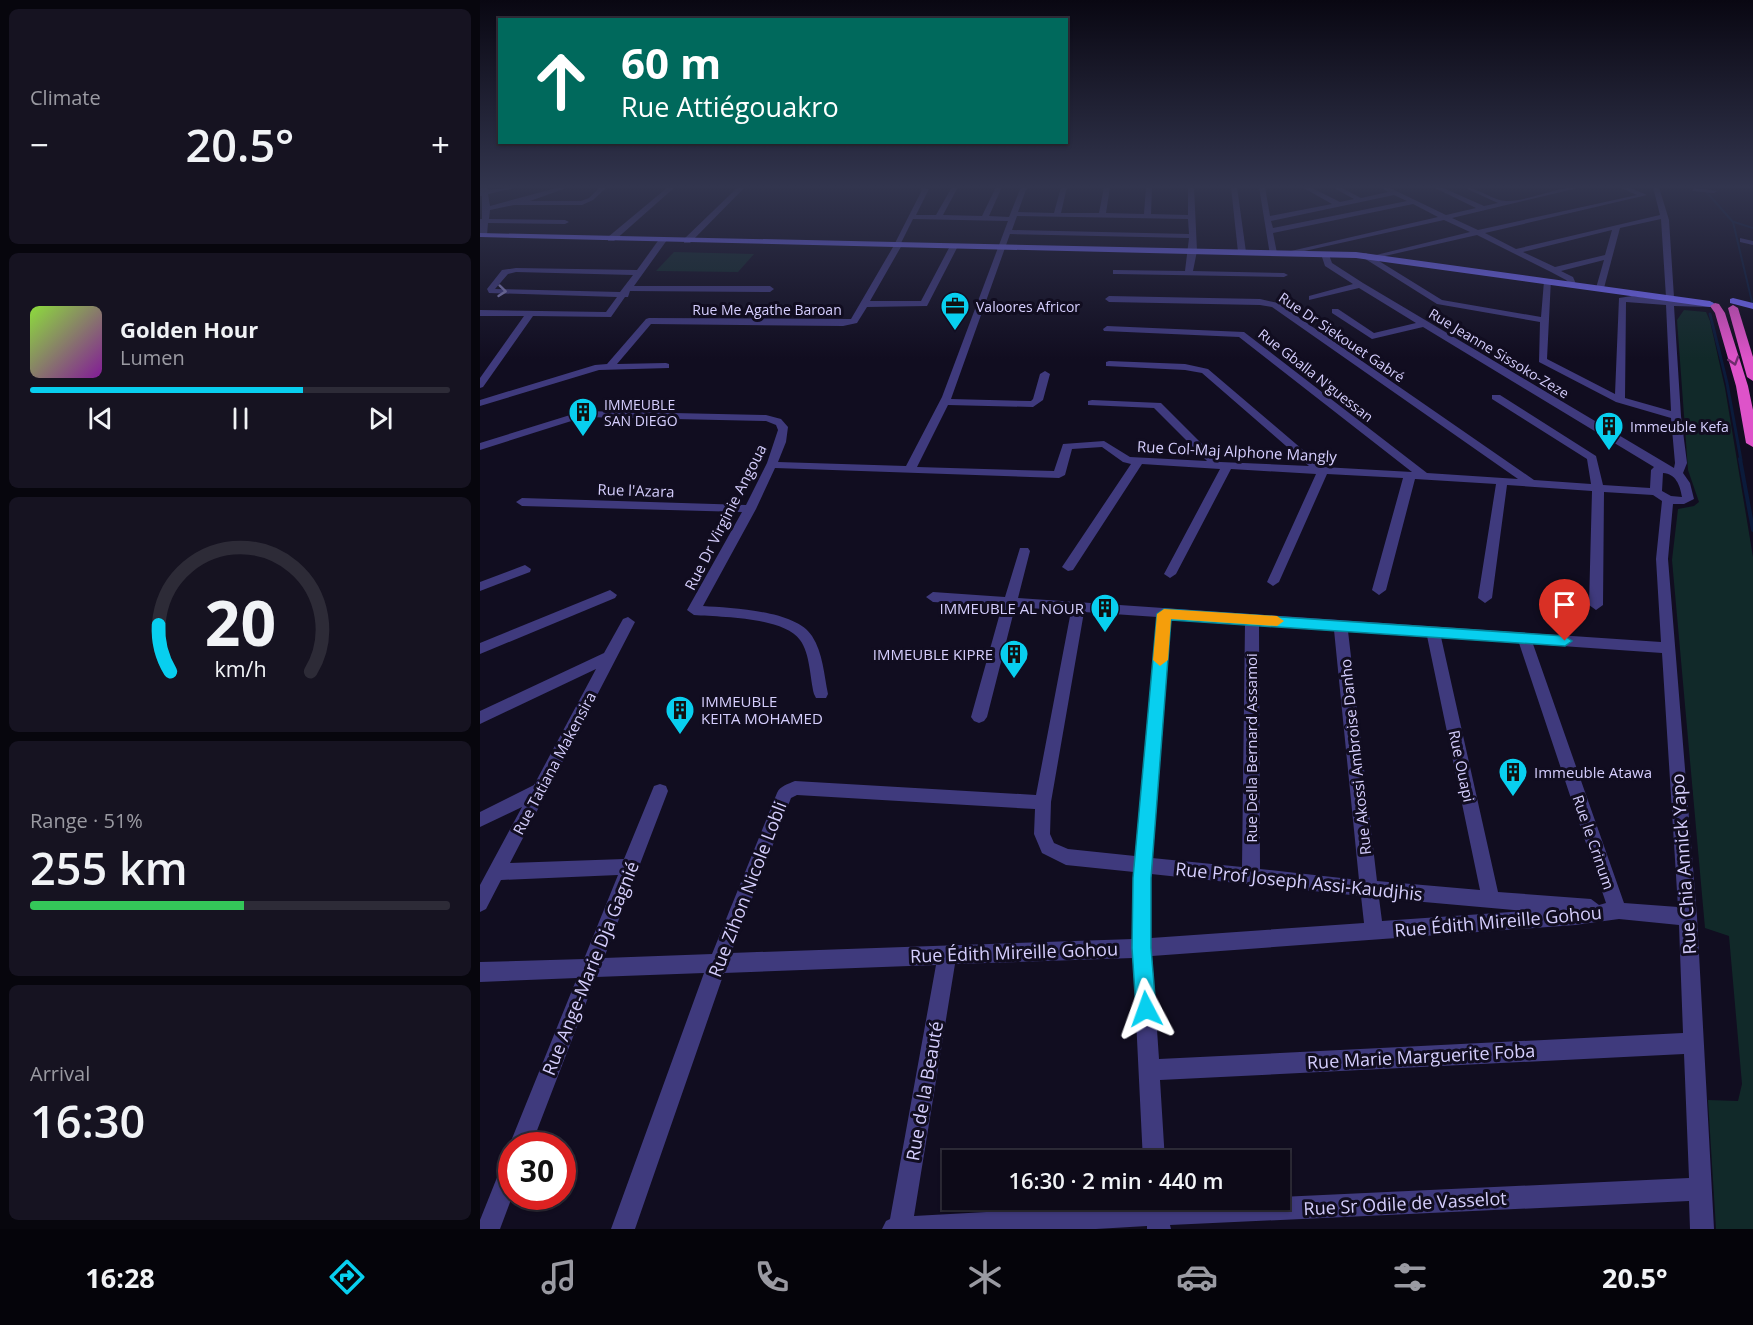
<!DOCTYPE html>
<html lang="en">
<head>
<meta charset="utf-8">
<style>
	:root { --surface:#0d0a18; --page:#161321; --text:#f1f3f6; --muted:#9a9aa2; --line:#2d2b37; --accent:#08cfef }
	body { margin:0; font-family:"Open Sans",sans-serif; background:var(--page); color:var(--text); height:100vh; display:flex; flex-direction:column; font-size:22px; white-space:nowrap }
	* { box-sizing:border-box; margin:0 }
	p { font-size:20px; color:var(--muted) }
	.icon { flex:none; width:33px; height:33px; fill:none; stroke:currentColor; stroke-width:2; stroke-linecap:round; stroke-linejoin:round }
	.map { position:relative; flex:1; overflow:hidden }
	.details { display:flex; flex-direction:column; gap:9px; padding:9px; background:#07060d; width:480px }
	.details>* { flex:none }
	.hud { position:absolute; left:18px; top:18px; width:570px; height:126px; border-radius:0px; box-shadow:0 2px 4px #0004,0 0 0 2px var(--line); background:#00695c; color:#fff; overflow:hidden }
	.speed { position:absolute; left:18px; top:1132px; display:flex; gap:12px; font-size:30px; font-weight:700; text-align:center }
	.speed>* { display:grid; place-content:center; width:78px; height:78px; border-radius:50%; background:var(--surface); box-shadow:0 2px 4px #0004,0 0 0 2px var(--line); line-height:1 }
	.speed .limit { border:9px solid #d22; background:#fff; color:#111 }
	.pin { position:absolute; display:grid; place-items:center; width:51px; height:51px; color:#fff; margin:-62px -26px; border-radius:50% 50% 50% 0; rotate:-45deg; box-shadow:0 0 6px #0007 }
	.pin .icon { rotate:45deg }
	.me { position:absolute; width:66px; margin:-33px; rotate:356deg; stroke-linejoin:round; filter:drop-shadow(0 0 4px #0008) }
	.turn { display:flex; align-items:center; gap:21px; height:126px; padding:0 24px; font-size:27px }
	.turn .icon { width:78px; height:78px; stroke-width:2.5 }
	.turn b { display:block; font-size:42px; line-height:51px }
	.big { font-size:45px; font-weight:600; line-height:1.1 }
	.details .tile { flex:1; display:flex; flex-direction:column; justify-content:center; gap:9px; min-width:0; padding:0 21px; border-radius:9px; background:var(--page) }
	.details .dial { align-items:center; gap:0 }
	.dial svg { height:156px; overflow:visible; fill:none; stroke:var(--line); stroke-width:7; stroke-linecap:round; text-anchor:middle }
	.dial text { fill:var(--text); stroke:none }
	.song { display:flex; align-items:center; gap:18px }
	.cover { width:72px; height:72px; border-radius:9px; background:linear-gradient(135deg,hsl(90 70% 55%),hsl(290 70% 35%)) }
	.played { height:6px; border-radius:3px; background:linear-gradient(90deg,var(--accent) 65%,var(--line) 65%) }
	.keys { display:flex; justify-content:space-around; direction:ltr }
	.heat { display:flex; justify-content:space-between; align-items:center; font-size:33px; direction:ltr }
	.charge { height:9px; border-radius:4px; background:linear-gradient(90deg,#34c759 51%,var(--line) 0) }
	.trip { position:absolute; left:462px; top:1150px; width:348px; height:60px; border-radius:0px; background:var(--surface); box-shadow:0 2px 4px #0004,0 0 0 2px var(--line); font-weight:600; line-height:60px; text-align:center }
	.dock { display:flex; height:96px; justify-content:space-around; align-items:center; background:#05040a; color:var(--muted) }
	.dock .icon { width:42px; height:42px }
	.dock .on { color:var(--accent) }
	.dock b { font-size:27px; color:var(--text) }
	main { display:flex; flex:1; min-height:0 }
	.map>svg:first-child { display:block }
	.green { fill:#112929 }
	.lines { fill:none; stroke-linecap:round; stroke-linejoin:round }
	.stream-far2 { stroke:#0b1b3b; stroke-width:2 }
	.stream-far1 { stroke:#0b1b3b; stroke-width:3 }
	.stream { stroke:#0b1b3b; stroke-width:4 }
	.minor { fill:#3f3a7d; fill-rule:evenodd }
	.secondary { fill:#7268fa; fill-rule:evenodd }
	.trunk { fill:#de53c9; fill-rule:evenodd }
	.oneway { stroke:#827db7 }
	.oneway2 { stroke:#6d2c6c }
	.route { fill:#08cfef; stroke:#05879b; stroke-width:1.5 }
	.slow { fill:#f59e0b }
	.labels { text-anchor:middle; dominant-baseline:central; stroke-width:6; stroke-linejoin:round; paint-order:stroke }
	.far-poi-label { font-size:14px; fill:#d5cefd; stroke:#110d20; text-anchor:start }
	.far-street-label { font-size:14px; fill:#d5cefd; stroke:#110d20 }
	.street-label { font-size:15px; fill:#d5cefd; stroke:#110d20 }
	.poi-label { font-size:15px; fill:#d5cefd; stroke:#110d20; text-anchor:end }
	.near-street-label { font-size:18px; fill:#d5cefd; stroke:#110d20 }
</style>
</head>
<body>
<main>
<section class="details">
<div class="tile"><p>Climate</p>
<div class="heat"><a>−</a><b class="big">20.5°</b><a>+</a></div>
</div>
<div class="tile">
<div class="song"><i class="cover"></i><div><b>Golden Hour</b><p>Lumen</p></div></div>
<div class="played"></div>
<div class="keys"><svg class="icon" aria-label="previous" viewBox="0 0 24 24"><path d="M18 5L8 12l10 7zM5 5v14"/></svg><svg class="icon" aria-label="pause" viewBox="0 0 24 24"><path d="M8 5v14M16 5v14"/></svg><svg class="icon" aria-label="next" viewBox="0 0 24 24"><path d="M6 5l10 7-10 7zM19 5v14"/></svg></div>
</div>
<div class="tile dial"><svg viewBox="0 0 100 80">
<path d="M14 69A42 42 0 1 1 86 69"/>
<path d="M14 69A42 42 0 0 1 8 45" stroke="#08cfef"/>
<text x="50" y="56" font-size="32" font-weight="700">20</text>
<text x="50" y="72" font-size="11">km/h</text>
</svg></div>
<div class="tile"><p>Range · 51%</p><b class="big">255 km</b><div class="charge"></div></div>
<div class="tile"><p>Arrival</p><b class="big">16:30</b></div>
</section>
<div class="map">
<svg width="1273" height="1229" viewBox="0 0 1273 1229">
	<rect width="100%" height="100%" fill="#110d20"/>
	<g class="green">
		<polygon points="194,252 274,254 258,272 176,271"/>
		<polygon points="1204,310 1226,312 1230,321 1245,388 1273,557 1273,1229 1236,1229 1228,1100 1258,1101 1262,1084 1249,936 1225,928 1192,560 1198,509 1214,506 1219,502 1208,470 1197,320"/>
	</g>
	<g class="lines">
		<g class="stream-far2">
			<polyline points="1222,187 1253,222 1273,306"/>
			<polyline points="1254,222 1273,228"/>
		</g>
		<polyline class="stream-far1" points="1230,314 1247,383 1261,460"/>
		<polyline class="stream" points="1260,459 1273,530"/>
		<g class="minor">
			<polygon points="1,187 7,187 8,190 39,187 8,194 10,206 80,187 89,187 50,201 101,201 109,198 120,187 127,187 113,200 102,205 34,205 10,210 9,219 85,220 89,222 85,224 8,223 7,235 3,237 0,236 0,219 2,219 2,196 0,196"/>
			<polygon points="188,187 195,187 134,241 128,241 128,237"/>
			<polygon points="258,187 265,187 210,243 204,243 204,239"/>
			<path d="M 440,187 L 449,189 L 436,215 L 456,215 L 472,187 L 478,187 L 463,215 L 502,216 L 516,187 L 522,187 L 509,216 L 529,217 L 541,187 L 547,187 L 538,212 L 574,213 L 581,187 L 587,187 L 581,213 L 619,213 L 624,187 L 630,187 L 626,213 L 664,214 L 666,187 L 672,187 L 671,214 L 708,215 L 708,187 L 714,187 L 717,251 L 713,271 L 804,273 L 808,275 L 804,277 L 636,274 L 633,274 L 633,270 L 705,271 L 709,238 L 530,234 L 471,399 L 551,401 L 553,399 L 560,374 L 565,371 L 570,374 L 563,400 L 553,407 L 468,405 L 437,467 L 574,471 L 583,444 L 624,441 L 650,457 L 727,461 L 674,408 L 608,405 L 608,401 L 612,400 L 681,403 L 740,462 L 829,466 L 722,373 L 705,370 L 626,366 L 626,362 L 629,361 L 705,364 L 728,369 L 843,467 L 932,472 L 759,337 L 624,331 L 623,329 L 627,326 L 764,332 L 947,473 L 1038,479 L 792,307 L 780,305 L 629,302 L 625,299 L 629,296 L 780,299 L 798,303 L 1054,480 L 1111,484 L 1107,459 L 1012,399 L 1012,395 L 1020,395 L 1116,456 L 1123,485 L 1170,488 L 1171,470 L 1174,467 L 943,327 L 892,339 L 852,313 L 852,309 L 858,309 L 894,333 L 936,323 L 879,288 L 829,300 L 829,296 L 873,284 L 845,266 L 841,254 L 848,252 L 852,263 L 883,283 L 1194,468 L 1195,463 L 1191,418 L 1136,402 L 1059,362 L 1060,322 L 957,304 L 879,255 L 886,253 L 962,300 L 1061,317 L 1064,281 L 1071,279 L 1067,359 L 1135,394 L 1139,298 L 1152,296 L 1204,302 L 1233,302 L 1234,304 L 1230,307 L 1194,306 L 1201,416 L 1207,463 L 1203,473 L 1210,483 L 1214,499 L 1204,504 L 1193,504 L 1188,559 L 1217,917 L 1234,1229 L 1210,1229 L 1209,1201 L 690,1225 L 691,1229 L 667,1229 L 667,1226 L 616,1229 L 402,1229 L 406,1221 L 410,1219 L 456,965 L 244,973 L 155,1229 L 131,1229 L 224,973 L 116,977 L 51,1146 L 32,1146 L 32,1152 L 29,1146 L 97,978 L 0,982 L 0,962 L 104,959 L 138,875 L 21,880 L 6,909 L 0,912 L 0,885 L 42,807 L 0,827 L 0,812 L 54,785 L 116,669 L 0,724 L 0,711 L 124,653 L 143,619 L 148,617 L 155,622 L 30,863 L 144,859 L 174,786 L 180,784 L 186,786 L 188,791 L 124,958 L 232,954 L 297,793 C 300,786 308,784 315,781 L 556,795 L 591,611 L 535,607 L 507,717 L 504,721 L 499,723 L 494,721 L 491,717 L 522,606 L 453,602 L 446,597 L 453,592 L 525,597 L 540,548 L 548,548 L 550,551 L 538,598 L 1181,642 L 1176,559 L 1182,501 L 1173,495 L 1124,492 L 1123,605 L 1116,610 L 1109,605 L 1112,491 L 1027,485 L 1012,598 L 1005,603 L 998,598 L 1016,484 L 935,479 L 906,590 L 899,595 L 892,590 L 923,478 L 847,474 L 799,582 L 793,586 L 787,582 L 836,474 L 751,469 L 696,574 L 690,578 L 684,574 L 740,469 L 662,464 L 593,570 L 588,571 L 582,567 L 651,464 L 643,462 L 622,447 L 592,449 L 585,475 L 579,478 L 295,468 L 276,509 L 223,606 C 251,608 316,610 332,636 C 343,653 344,675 348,694 L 346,698 L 336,698 L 334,694 C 330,678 330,653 320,640 C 303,617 241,617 214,615 L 207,610 L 262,512 L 42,506 L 36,502 L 42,498 L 266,505 L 287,463 L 298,430 L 296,425 L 286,421 L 104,417 L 0,450 L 0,443 L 103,411 L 286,415 L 301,419 L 308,427 L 306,442 L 298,462 L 426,466 L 462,397 L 528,221 L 433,219 L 421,243 L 422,245 L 390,301 L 441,301 L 470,246 L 477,244 L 478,246 L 447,306 L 387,307 L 377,323 L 363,326 L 171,324 L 137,364 L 186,363 L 189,364 L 189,368 L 119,370 L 0,406 L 0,400 L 115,365 L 127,364 L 166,319 L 169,318 L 371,319 L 413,247 L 442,190 ZM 537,216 L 708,219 L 709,234 L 532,230 ZM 1146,302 L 1186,305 L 1191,411 L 1145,398 ZM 1183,473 C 1196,474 1200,485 1202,497 L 1191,496 L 1182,491 ZM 604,612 L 677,617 L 655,856 L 588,849 L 574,843 L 570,834 L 571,802 ZM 690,618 L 765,623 L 762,867 L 672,858 ZM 779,624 L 854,630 L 879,880 L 780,869 ZM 868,631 L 947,636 L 1000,890 L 897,881 ZM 961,637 L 1039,643 L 1126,903 L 1119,905 L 1111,899 L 1018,892 ZM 1053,644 L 1182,653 L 1198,907 L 1144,903 ZM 317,795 L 555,809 L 554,834 L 562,853 L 586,865 L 654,872 L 653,939 L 251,953 L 311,798 ZM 671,874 L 881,896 L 884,923 L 671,938 ZM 899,898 L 1045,911 L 902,921 ZM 1139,919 L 1199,925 L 1203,1033 L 679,1059 L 672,956 L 1095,925 ZM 653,958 L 663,1161 L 685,1161 L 680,1080 L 1204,1054 L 1209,1178 L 800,1197 L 800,1200 L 689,1202 L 688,1200 L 666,1200 L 666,1203 L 434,1216 L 475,964 Z"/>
			<polygon points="751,187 757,187 766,252 762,254 758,252"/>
			<path d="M 779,187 L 785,187 L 790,216 L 852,204 L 822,187 L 830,187 L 860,202 L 874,199 L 852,187 L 860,187 L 881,198 L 908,192 L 900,187 L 908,187 L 966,215 L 996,208 L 953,187 L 961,187 L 1004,206 L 1018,203 L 983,187 C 999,187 1013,202 1028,201 C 1053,200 1077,186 1102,187 L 972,218 L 998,230 L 1157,195 L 1139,187 L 1148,187 L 1167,195 L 1005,233 L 1036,249 L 1180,215 L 1173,187 L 1179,187 L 1189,220 L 1194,297 L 1190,300 L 1186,297 L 1181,219 L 1140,228 L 1124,288 L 1120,290 L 1116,288 L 1124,260 L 1081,271 L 1093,277 L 1096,284 L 1092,286 L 1086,280 L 1071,272 L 997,235 L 896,258 L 892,256 L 990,232 L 964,220 L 802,256 L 798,254 L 958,217 L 933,204 L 793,233 L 797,253 L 790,255 ZM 914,195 L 927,201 L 793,228 L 791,221 ZM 1132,230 L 1125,255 L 1075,267 L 1043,252 Z"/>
			<polygon points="1214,188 1237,191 1234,193 1212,191"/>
			<path d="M 180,238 L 187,240 L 154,286 L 290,286 L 294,289 L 290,292 L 150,291 L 148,297 L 145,297 L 131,317 L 53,316 L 3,387 L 0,388 L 0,378 L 44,316 L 0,316 L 0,310 L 126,312 L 137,297 L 9,293 L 7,289 L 22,270 L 36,268 L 157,270 ZM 36,272 L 153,275 L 140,292 L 15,289 L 28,274 Z"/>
			<polygon points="1260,238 1273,241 1273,245 1260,242"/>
			<polygon points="45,565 51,569 50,572 0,591 0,582"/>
			<polygon points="130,590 137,595 135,598 0,654 0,643"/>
			<polygon points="32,1157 32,1197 20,1229 0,1229 0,1220 24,1160"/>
		</g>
		<g class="secondary">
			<polygon points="0,233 876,252 1230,301 1235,304 1230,307 876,258 0,237"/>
			<polygon points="1253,298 1273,303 1273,309 1250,303 1250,299"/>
		</g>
		<g class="trunk">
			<polygon points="1235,303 1239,304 1245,313 1268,386 1273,410 1273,447 1266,443 1256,386 1235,313 1230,306"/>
			<polygon points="1253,305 1258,308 1273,357 1273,381 1267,377 1248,308"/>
		</g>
	</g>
	<defs><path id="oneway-chevron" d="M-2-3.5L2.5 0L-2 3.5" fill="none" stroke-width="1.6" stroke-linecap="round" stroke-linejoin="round" transform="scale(1.5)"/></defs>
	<use class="oneway" href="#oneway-chevron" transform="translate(22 291) rotate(6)"/>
	<use class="oneway2" href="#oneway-chevron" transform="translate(1254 361) rotate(73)"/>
	<linearGradient id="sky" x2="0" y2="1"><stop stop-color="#090712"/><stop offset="0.52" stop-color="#32354e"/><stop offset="1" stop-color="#32354e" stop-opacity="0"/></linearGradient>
	<rect width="1273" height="359" fill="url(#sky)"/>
	<polygon class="route" points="684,609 1085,636 1092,641 1085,646 691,620 671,878 671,948 676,1009 673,1016 666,1019 658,1016 656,1009 652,948 653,878 677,614"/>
	<polygon class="slow" points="684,609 797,616 804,621 797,626 691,619 688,660 680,666 673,660 677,614"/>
	<defs>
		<g id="office-pin" transform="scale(1.5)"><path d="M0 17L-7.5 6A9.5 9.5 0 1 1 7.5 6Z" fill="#08cfef" stroke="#110d20"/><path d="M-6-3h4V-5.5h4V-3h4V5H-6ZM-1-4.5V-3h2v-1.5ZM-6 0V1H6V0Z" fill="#111"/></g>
		<g id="building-pin" transform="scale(1.5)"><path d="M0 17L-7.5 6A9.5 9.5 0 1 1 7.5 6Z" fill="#08cfef" stroke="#110d20"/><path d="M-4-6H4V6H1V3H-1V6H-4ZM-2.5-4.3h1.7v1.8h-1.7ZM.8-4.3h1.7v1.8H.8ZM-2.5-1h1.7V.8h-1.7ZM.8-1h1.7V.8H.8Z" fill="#111"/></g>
	</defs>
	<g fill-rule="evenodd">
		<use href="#office-pin" x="475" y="306"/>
		<use href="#building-pin" x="103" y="412"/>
		<use href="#building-pin" x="1129" y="426"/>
		<use href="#building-pin" x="625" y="608"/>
		<use href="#building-pin" x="534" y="654"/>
		<use href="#building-pin" x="200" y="710"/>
		<use href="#building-pin" x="1033" y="772"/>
	</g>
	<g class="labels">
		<g class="far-poi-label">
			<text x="496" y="306">Valoores Africor</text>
			<text x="124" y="404">IMMEUBLE<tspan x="124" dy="16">SAN DIEGO</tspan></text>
			<text x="1150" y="426">Immeuble Kefa</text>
		</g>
		<g class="far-street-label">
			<text x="287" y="309">Rue Me Agathe Baroan</text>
			<text transform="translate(862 337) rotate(34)">Rue Dr Siekouet Gabré</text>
			<text transform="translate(1019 353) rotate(31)">Rue Jeanne Sissoko-Zeze</text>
			<text transform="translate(836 375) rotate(38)">Rue Gballa N'guessan</text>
		</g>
		<g class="street-label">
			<text transform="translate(757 451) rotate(3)">Rue Col-Maj Alphone Mangly</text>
			<text transform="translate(156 490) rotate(2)">Rue l'Azara</text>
			<text transform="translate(245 517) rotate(-63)">Rue Dr Virginie Angoua</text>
			<text transform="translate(771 748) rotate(-90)">Rue Della Bernard Assamoi</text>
			<text transform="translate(875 757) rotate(-96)">Rue Akossi Ambroise Danho</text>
			<text transform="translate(74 763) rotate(-62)">Rue Tatiana Makensira</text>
			<text transform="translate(982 766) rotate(78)">Rue Ouapi</text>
			<text transform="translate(1114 842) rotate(71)">Rue le Crinum</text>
		</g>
		<g class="poi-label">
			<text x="604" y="608">IMMEUBLE AL NOUR</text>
			<text x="513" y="654">IMMEUBLE KIPRE</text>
			<text x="221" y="701" text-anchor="start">IMMEUBLE<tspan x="221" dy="17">KEITA MOHAMED</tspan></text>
			<text x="1054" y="772" text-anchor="start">Immeuble Atawa</text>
		</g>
		<g class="near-street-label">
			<text transform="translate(1203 864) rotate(-94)">Rue Chia Annick Yapo</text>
			<text transform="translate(819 881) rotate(6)">Rue Prof Joseph Assi-Kaudjhis</text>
			<text transform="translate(267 889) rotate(-69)">Rue Zihon Nicole Lobli</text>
			<text transform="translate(1018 921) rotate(-5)">Rue Édith Mireille Gohou</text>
			<text transform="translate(534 952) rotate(-2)">Rue Édith Mireille Gohou</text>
			<text transform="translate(110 968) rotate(-68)">Rue Ange-Marie Dja Gagnié</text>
			<text transform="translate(941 1056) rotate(-3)">Rue Marie Marguerite Foba</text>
			<text transform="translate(444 1091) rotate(-80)">Rue de la Beauté</text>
			<text transform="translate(925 1203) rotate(-3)">Rue Sr Odile de Vasselot</text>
		</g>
	</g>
</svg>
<div class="speed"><div class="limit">30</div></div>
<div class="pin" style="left:1085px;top:641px;background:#d93025"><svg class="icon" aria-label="arrive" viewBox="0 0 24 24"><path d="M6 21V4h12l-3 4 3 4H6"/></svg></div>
<svg class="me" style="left:666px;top:1009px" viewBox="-20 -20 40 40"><path d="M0-17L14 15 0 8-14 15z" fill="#08cfef" stroke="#fff" stroke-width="4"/></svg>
<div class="trip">16:30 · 2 min · 440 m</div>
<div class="hud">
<div class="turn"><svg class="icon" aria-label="ahead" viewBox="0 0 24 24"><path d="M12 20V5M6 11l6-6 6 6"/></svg><div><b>60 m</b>Rue Attiégouakro</div></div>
</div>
</div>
</main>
<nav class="dock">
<b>16:28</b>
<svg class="icon on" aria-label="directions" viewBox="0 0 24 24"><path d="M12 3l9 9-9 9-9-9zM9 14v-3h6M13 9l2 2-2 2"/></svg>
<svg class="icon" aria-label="music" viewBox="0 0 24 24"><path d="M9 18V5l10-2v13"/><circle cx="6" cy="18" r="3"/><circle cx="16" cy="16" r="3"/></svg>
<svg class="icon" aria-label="phone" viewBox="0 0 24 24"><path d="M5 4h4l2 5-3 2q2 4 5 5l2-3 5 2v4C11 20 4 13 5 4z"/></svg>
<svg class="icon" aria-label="climate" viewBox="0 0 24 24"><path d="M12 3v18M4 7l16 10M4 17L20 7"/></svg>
<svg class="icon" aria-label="car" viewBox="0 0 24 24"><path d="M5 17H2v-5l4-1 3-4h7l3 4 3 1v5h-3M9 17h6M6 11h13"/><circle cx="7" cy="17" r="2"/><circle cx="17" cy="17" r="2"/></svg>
<svg class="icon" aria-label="filters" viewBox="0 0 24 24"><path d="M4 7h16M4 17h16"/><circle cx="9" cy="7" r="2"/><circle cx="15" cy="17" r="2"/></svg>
<b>20.5°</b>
</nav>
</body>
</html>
